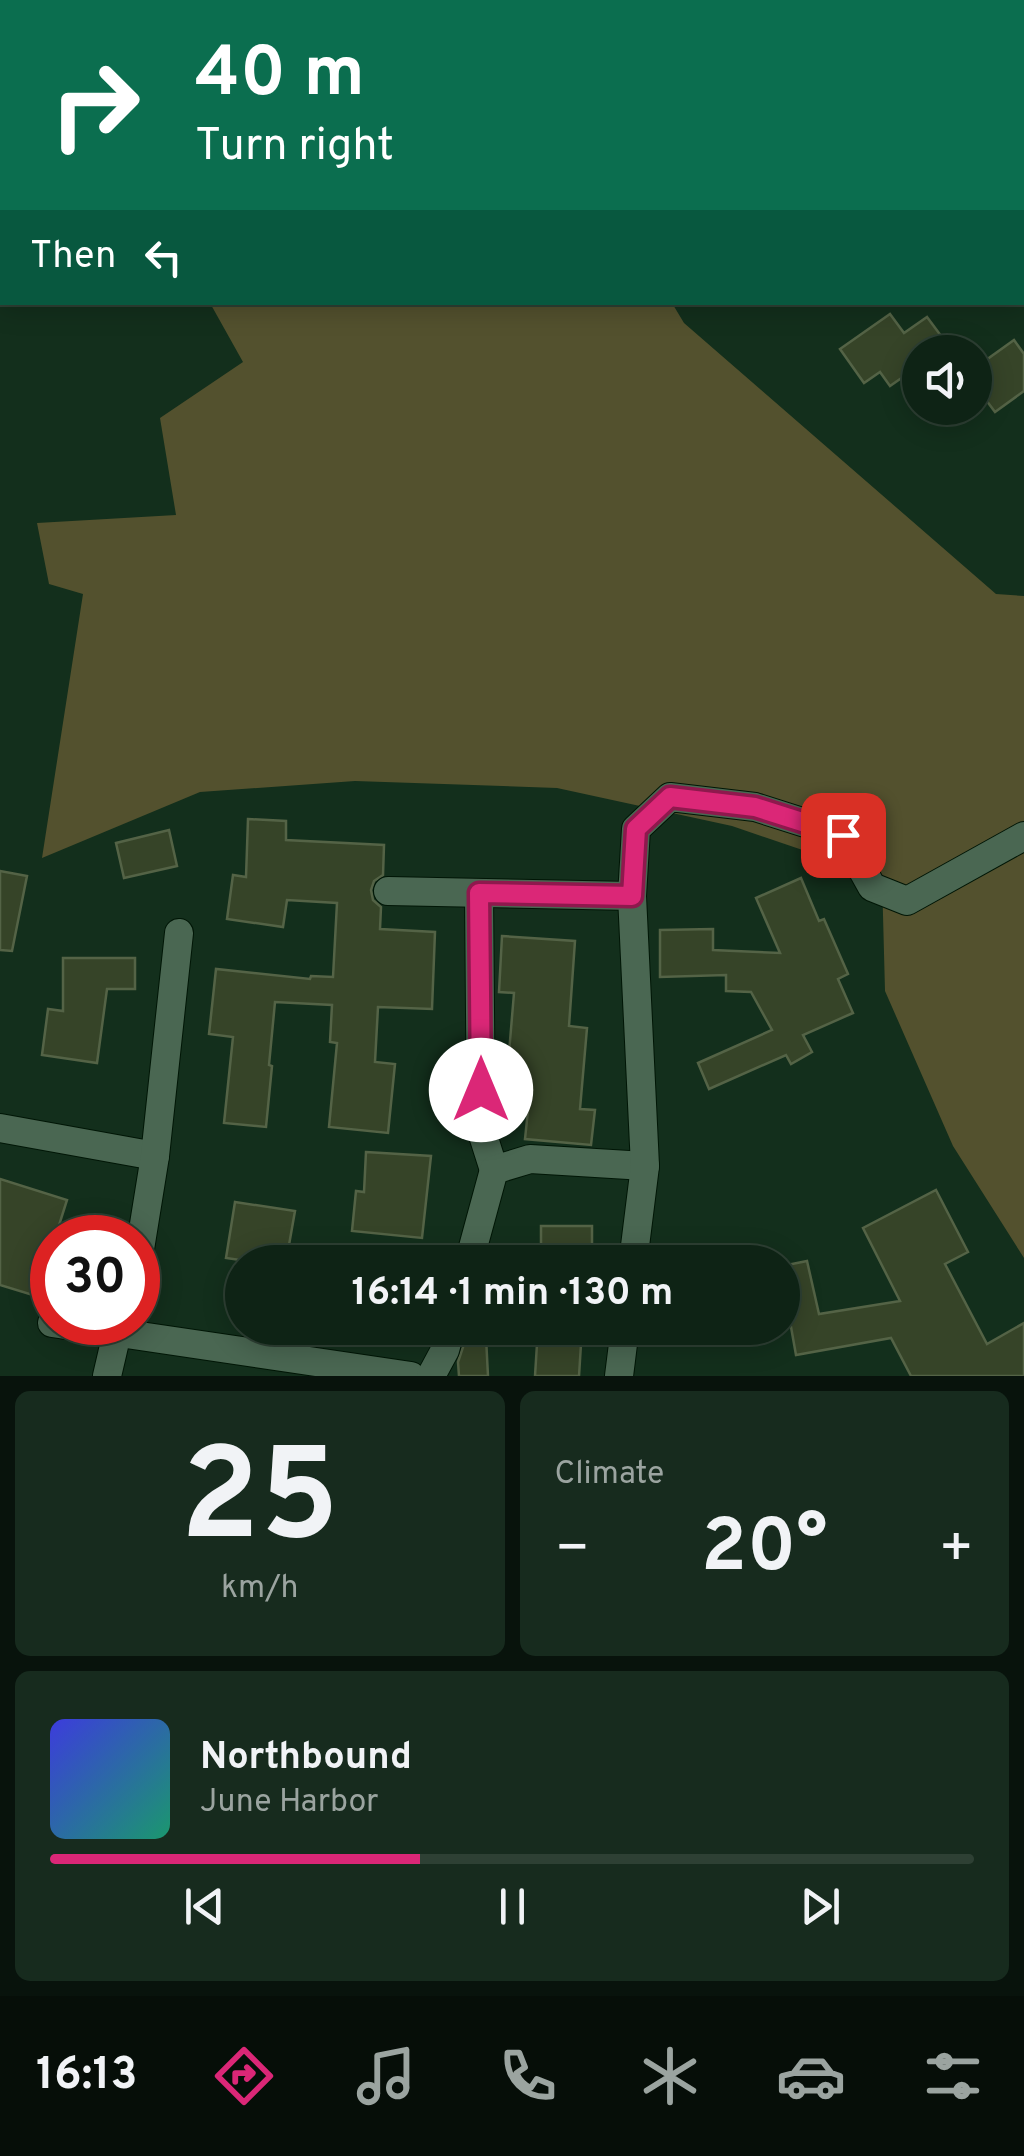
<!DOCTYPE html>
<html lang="en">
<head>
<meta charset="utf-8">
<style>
	:root { --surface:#0e2315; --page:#172b1e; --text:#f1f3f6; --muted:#9ba4a0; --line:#2e4034; --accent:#db2777 }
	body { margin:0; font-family:Overpass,sans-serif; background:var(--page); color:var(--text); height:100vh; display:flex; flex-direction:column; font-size:38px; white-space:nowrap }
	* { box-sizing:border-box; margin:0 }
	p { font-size:32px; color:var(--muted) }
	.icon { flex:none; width:55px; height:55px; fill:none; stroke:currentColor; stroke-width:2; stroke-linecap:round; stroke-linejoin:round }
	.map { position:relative; height:1376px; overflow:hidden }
	.details { display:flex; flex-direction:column; gap:15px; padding:15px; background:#08130c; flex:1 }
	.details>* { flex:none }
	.guide { position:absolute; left:0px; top:0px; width:1025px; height:305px; box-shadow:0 5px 25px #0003,0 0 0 2px var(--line); background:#0b6e4f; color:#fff; overflow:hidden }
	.controls { position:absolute; left:902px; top:335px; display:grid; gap:20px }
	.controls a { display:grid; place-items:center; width:90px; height:90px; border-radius:50%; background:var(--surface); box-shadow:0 5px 25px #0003,0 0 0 2px var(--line); font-size:50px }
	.speed { position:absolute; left:30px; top:1215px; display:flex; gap:20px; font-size:50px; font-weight:700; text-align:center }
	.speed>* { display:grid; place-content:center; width:130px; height:130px; border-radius:50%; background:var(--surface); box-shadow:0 5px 25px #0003,0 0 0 2px var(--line); line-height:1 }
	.speed .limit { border:15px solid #d22; background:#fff; color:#111 }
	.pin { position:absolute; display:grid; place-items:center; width:85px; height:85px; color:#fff; margin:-42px; border-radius:20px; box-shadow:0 5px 15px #0006 }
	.me { position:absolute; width:110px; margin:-55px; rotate:0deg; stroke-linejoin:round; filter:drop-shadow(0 0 8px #0008) }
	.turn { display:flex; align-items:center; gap:35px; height:210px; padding:0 30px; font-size:45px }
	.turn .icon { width:130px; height:130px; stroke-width:2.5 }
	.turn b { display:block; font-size:70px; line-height:85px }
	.then { display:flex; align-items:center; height:95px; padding:0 30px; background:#0003; gap:20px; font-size:38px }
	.big { font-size:75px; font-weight:700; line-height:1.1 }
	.details .card { flex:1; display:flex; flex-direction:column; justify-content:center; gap:15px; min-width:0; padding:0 35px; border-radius:15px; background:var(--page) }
	.details .dial { align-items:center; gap:0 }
	.dial b { font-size:130px; line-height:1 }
	.song { display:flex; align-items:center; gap:30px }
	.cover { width:120px; height:120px; border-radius:15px; background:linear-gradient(135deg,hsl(240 70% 55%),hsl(160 70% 35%)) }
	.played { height:10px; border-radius:5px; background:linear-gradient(90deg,var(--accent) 40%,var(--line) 40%) }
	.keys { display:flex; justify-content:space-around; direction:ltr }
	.heat { display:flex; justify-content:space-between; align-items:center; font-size:55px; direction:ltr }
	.details .tiles { flex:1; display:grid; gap:15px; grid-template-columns:1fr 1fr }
	.card:last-child { grid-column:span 2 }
	.trip { position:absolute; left:225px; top:1245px; width:575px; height:100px; border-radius:50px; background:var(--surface); box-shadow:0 5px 25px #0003,0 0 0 2px var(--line); font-weight:700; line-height:100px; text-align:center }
	.tab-bar { display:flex; height:160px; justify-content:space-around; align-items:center; background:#060e08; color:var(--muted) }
	.tab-bar .icon { width:70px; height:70px }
	.tab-bar .on { color:var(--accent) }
	.tab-bar b { font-size:45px; color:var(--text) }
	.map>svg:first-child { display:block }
	.green { fill:#53512e }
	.building { fill:#364428; stroke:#546346; stroke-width:2.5 }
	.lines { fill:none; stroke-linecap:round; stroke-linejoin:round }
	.minor-casing { stroke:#001606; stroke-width:30 }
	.tertiary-casing { stroke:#001606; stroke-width:30 }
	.minor { stroke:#4a6752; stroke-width:28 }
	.tertiary { stroke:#4a6752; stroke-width:28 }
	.route-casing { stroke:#8e194d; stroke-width:25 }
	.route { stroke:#db2777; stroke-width:18 }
</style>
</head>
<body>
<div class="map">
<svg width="1024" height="1376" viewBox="0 0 1024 1376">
	<rect width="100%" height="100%" fill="#132f1c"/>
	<polygon class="green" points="210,303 672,303 684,323 996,594 1024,596 1024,1258 953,1146 885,991 882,877 732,826 557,788 355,781 200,792 42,858 83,594 49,584 37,523 176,515 160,418 243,362"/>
	<g class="building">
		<polygon points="890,314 904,333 927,317 953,352 920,352 920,365 890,386 880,372 864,383 840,349"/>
		<polygon points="1014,340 1024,354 1024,391 995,412 975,385 975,368"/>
		<polygon points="248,819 286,821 286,840 384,845 383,875 374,881 371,890 373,900 381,907 380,929 435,932 432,1009 378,1007 375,1062 395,1064 388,1133 329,1127 337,1043 330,1042 332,1005 275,1002 269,1065 272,1066 266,1127 224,1123 233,1037 209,1034 216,969 310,979 311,976 333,977 337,903 287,900 283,927 227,919 233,875 246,877"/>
		<polygon points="169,830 177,866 124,878 116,843"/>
		<polygon points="0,871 27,876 12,951 0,950"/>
		<polygon points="801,878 819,921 824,919 848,974 838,979 853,1013 803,1035 812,1052 791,1064 786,1055 709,1089 698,1063 772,1030 751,992 726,991 726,975 660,977 660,930 713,929 713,950 780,953 756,898"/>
		<polygon points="502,936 575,941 569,1026 587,1028 580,1109 595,1110 591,1145 525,1139 530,1091 506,1089 514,993 499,992"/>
		<polygon points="63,958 135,958 135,989 107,989 97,1063 42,1055 48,1009 63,1011"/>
		<polygon points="366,1152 431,1156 422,1238 352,1231 356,1191 364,1192"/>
		<polygon points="0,1179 67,1200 55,1238 52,1238 52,1244 36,1296 0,1285"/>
		<polygon points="936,1190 968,1252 945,1264 987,1344 1024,1323 1024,1376 911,1376 891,1338 796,1355 788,1310 782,1311 782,1266 807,1261 819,1314 900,1301 863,1228"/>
		<polygon points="235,1202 295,1211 286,1262 254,1262 226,1258"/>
		<rect x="541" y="1226" width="51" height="36"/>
		<polygon points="538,1328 582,1328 579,1376 535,1376"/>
		<polygon points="486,1337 488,1376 459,1376 458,1362 466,1338"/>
	</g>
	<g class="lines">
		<g class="minor-casing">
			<g id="minor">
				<polyline points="388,891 632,896"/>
				<polyline points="479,893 481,1129 494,1170"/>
				<polyline points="0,1128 155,1156"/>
				<polyline points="140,1249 155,1156 179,933"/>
				<polyline points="469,1262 494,1170 530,1159 645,1166"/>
				<polyline points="52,1323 411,1376"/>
				<polyline points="107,1376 117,1333"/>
				<polyline points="431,1376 445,1350 451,1328"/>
			</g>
		</g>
		<g class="tertiary-casing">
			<g id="tertiary">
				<polyline points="997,0 997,2"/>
				<polyline points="1022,118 1024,123"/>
				<polyline points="633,1262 645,1166 632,896 636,829 670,797 755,807 843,835 872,887 907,901 1024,836"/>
				<polyline points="619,1376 625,1328"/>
			</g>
		</g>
		<use href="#minor" class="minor"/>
		<use href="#tertiary" class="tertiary"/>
	</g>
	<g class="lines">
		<g class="route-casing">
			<polyline id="route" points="481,1090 479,893 632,896 636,829 670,797 755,807 843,835"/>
		</g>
		<use href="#route" class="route"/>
	</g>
</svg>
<div class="controls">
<a><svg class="icon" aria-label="sound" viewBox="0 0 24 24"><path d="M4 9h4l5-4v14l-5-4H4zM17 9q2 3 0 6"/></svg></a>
</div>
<div class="speed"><div class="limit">30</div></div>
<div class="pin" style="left:843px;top:835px;background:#d93025"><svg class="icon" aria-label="arrive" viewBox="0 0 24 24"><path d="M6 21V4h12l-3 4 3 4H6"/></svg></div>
<svg class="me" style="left:481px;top:1090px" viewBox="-20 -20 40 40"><circle r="19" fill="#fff"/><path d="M0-13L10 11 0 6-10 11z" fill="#db2777"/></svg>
<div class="trip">16:14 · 1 min · 130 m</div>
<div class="guide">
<div class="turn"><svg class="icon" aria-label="right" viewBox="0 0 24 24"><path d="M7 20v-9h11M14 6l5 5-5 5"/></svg><div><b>40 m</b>Turn right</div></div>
<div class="then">Then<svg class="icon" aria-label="left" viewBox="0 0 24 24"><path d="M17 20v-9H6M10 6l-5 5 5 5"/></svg></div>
</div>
</div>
<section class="details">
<div class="tiles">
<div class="card dial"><b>25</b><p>km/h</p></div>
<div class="card"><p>Climate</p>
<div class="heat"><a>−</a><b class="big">20°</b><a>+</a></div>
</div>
<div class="card">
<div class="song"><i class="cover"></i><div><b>Northbound</b><p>June Harbor</p></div></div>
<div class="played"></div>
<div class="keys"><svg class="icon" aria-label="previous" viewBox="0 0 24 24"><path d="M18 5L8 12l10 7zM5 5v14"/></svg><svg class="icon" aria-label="pause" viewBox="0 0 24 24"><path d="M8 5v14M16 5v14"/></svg><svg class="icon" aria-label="next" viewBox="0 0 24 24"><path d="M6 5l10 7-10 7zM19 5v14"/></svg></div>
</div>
</div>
</section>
<nav class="tab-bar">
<b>16:13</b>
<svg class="icon on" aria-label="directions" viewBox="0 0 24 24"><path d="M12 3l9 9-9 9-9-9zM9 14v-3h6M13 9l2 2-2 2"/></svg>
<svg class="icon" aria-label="music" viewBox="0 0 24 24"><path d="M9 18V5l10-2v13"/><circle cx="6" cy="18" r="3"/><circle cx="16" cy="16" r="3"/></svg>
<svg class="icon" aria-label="phone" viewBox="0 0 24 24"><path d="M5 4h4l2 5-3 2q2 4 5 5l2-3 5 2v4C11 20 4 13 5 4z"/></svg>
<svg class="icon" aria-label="climate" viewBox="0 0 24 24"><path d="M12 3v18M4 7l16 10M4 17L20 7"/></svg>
<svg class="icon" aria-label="car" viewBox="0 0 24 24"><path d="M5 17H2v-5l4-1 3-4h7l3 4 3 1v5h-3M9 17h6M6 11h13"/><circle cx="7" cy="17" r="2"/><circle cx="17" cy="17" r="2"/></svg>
<svg class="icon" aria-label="filters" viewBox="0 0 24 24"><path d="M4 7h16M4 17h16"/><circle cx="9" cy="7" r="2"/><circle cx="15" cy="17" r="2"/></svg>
</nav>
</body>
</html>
